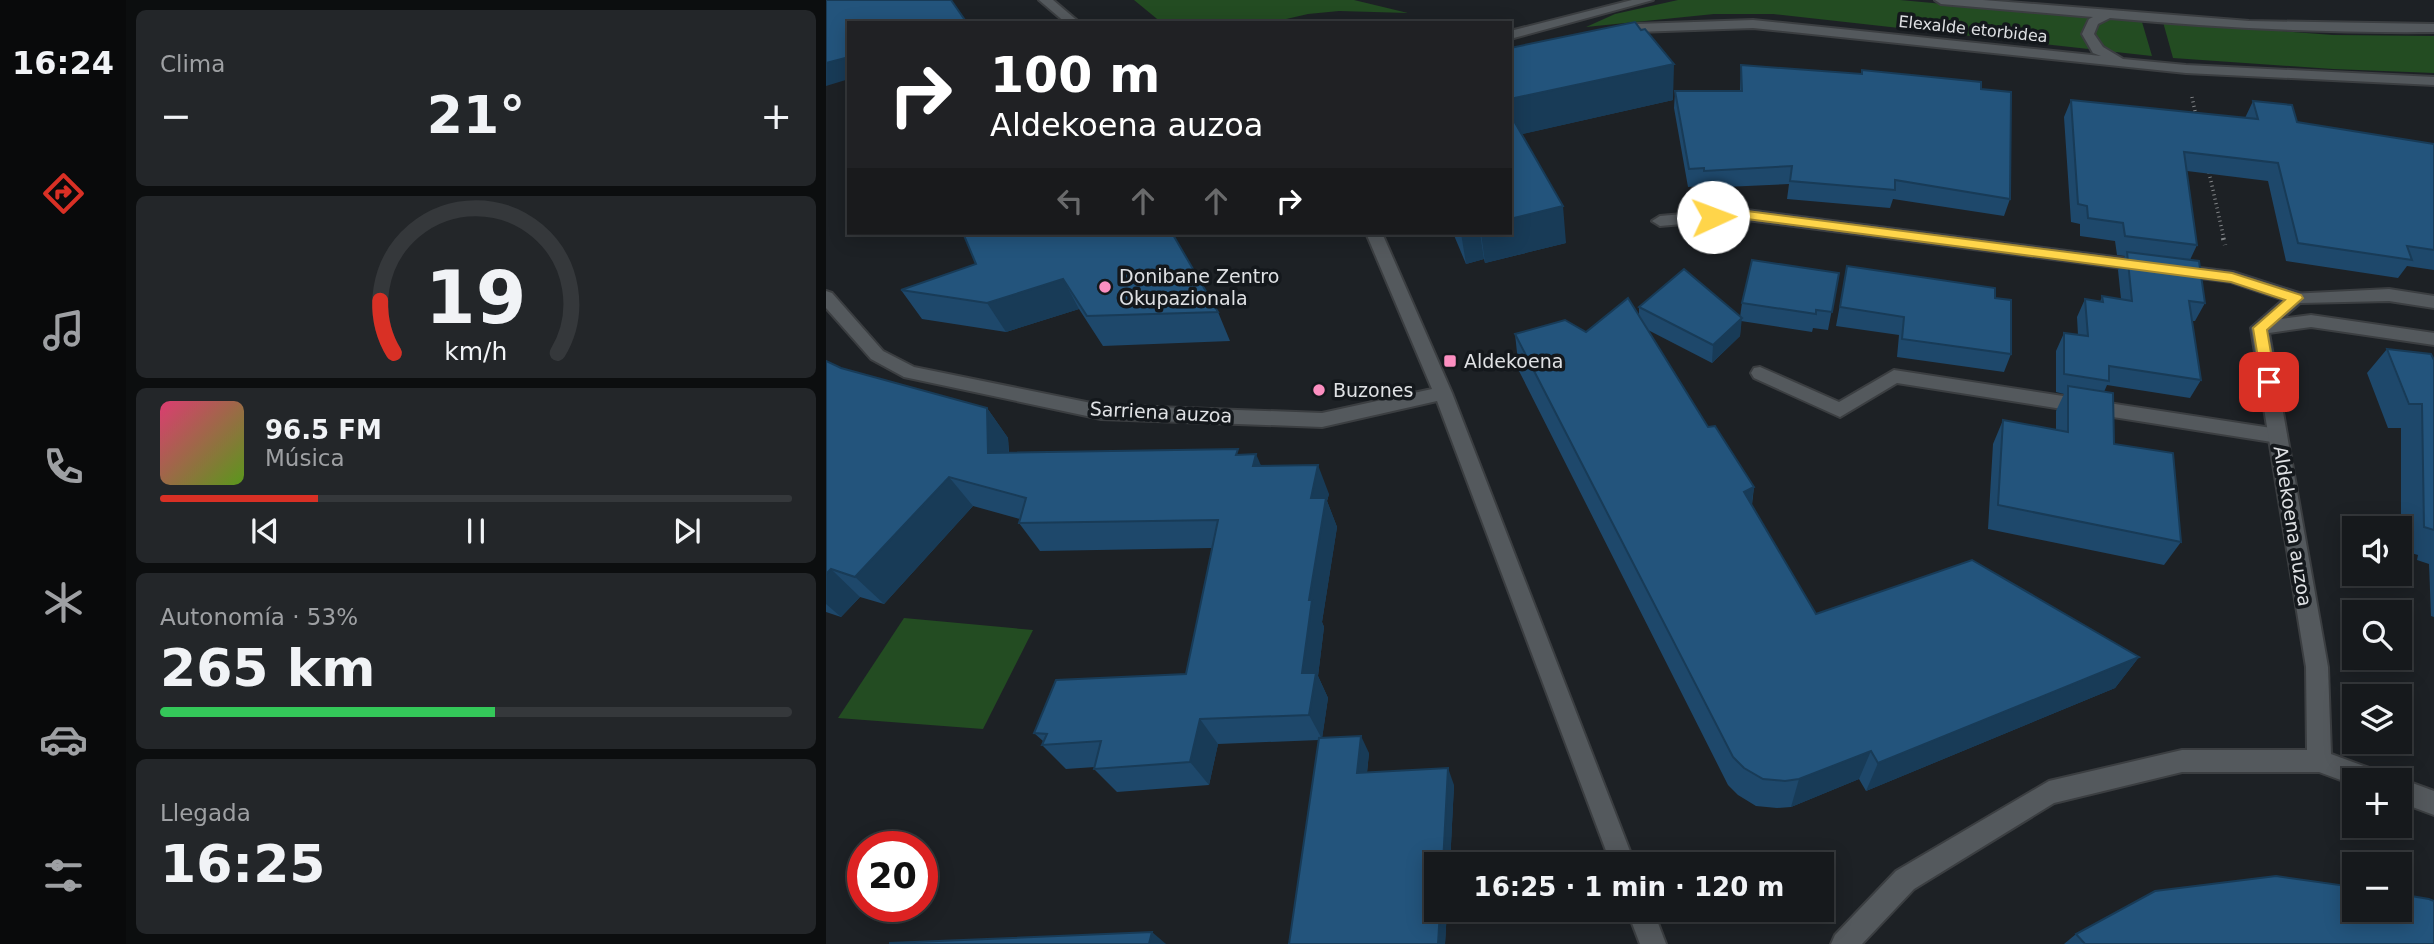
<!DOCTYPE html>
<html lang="es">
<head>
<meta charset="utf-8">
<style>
	:root { --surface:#16191c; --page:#232629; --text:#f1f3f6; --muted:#9ea0a3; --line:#35383b; --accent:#d93025 }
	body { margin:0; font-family:"DejaVu Sans",sans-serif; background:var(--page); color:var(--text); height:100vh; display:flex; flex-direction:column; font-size:26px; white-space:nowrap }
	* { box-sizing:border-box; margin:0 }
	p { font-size:23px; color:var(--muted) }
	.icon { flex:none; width:38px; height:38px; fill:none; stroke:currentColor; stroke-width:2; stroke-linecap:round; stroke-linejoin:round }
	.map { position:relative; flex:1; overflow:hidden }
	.drawer { display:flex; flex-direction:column; gap:10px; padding:10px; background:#0c0e0f; width:700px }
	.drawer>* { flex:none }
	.banner { position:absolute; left:21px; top:21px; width:665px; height:214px; border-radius:0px; box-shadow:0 4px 18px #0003,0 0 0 2px var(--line); background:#202124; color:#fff; overflow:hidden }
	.buttons { position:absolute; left:1516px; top:516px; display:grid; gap:14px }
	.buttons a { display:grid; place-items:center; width:70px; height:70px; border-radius:0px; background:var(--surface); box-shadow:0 4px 18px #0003,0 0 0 2px var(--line); font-size:35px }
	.speed { position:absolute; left:21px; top:831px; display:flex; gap:14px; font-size:35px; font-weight:700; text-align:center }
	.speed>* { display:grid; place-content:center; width:91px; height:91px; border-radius:50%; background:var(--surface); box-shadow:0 4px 18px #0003,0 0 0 2px var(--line); line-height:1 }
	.speed .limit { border:10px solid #d22; background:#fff; color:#111 }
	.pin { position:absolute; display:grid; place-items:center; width:60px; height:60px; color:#fff; margin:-30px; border-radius:14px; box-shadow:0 4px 10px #0006 }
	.me { position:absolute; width:77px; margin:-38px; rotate:88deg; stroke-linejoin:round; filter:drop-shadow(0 0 5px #0008) }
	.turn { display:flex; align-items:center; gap:24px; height:147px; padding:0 28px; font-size:32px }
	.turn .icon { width:91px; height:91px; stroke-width:2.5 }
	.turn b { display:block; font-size:49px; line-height:60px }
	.lanes { display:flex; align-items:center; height:66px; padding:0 28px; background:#0003; justify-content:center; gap:35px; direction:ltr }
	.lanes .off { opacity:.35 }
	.big { font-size:52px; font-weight:800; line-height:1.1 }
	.drawer .tile { flex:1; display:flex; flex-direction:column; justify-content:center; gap:10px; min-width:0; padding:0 24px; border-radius:10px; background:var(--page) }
	.drawer .dial { align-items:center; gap:0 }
	.dial svg { height:182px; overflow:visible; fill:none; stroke:var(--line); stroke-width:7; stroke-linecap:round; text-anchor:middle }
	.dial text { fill:var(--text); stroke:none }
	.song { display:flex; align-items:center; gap:21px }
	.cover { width:84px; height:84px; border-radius:10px; background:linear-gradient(135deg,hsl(340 70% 55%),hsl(90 70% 35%)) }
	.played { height:7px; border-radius:4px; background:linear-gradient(90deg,var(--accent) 25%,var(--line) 25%) }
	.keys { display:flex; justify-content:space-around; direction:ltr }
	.heat { display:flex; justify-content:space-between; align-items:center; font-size:38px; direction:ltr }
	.charge { height:10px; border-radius:5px; background:linear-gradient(90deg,#34c759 53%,var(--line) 0) }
	.trip { position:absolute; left:598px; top:852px; width:410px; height:70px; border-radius:0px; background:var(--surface); box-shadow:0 4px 18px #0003,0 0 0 2px var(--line); font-weight:800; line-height:70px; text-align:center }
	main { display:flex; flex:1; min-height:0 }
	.dock { display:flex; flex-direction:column; width:126px; justify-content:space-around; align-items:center; background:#090a0b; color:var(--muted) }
	.dock .icon { width:49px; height:49px }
	.dock .current { color:var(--accent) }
	.dock b { font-size:32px; color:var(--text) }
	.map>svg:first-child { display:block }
	.green { fill:#234c22 }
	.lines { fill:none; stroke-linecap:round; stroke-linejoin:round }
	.service-casing { stroke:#3b3e41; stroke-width:4 }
	.minor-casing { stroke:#3b3e41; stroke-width:4 }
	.path-far1 { stroke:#828588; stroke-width:3.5; stroke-dasharray:1 3.5; stroke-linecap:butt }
	.path { stroke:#828588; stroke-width:4.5; stroke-dasharray:2 5; stroke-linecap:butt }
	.service { fill:#54595d; fill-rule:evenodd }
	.minor { fill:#54595d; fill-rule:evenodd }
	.wall { fill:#1e486b }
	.shaded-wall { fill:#183b57 }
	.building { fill:#23547c; stroke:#183b57; stroke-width:2 }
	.route { fill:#ffd54a; stroke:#a68a30; stroke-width:2 }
	.poi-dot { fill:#fc8fc1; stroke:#14181c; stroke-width:2.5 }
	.labels { text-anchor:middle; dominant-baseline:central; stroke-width:7; stroke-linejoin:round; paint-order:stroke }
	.far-street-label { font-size:16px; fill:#dfe1e4; stroke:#14181c }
	.poi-label { font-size:19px; fill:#dfe1e4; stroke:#14181c; text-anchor:start }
	.street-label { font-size:19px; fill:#dfe1e4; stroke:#14181c }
</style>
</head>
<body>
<main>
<nav class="dock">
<b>16:24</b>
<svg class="icon current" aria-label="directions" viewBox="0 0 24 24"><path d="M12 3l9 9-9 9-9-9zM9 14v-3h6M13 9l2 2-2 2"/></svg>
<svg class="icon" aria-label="music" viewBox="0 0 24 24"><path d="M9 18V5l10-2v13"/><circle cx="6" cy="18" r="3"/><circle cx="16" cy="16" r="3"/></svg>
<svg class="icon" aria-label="phone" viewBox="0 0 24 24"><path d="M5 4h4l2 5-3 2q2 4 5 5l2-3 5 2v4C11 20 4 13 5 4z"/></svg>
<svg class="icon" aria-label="climate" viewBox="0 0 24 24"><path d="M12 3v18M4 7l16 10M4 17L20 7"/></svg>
<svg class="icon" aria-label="car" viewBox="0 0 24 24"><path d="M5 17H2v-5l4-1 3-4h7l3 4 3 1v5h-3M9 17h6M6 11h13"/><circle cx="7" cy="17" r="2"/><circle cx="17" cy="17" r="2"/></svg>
<svg class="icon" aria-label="filters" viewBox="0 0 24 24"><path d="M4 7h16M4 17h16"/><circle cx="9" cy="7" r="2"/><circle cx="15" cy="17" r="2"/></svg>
</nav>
<section class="drawer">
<div class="tile"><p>Clima</p>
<div class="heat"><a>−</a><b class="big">21°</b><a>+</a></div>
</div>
<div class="tile dial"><svg viewBox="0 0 100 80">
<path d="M14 69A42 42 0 1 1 86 69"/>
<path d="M14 69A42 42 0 0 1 8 46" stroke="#d93025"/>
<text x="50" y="56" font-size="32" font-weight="700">19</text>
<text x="50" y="72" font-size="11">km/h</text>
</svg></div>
<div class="tile">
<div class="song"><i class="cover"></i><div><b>96.5 FM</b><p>Música</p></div></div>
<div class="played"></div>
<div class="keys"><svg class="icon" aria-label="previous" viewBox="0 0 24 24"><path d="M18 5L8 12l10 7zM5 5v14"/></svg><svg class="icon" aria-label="pause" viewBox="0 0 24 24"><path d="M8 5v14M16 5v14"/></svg><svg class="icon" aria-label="next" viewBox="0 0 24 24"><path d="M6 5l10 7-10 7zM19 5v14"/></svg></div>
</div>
<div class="tile"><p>Autonomía · 53%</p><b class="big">265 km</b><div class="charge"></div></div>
<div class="tile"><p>Llegada</p><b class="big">16:25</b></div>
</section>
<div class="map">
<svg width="1608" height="944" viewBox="0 0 1608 944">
	<rect width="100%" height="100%" fill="#1d2125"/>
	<g class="green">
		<polygon points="308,0 528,0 582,13 513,11 482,14 443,23 336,23"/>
		<polygon points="852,0 1074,0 1316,22 1326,56 947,14 888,14 760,27 789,14"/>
		<polygon points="1337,22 1507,35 1608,36 1608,73 1507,69 1347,58"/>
		<polygon points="78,618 207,630 157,729 12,718"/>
	</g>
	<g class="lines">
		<g class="service-casing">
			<g id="service">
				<polygon points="913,209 1319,261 1327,266 1319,271 913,219 834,226 826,221 834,216"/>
				<polygon points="1349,265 1407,272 1476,294 1478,298 1470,304 1405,282 1343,274 1341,270 1343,266"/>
				<polygon points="934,367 1013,402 1068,370 1452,429 1459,431 1461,436 1459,441 1452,443 1071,383 1014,417 928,378 925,373 928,368"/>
			</g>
		</g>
		<g class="minor-casing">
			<g id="minor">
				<polygon points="213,0 227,0 254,23 240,23"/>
				<polygon points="806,0 827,0 684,39 684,31"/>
				<path d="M 1109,0 L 1157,0 L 1423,21 L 1608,24 L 1608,32 C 1500,33 1392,28 1284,18 L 1272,24 L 1268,34 L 1277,47 L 1297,59 L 1360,65 L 1608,77 L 1608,85 L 1360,73 L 927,28 L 810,32 L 788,36 L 782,32 L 784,29 L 810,24 L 927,20 L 1275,56 L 1267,53 L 1256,34 L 1263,19 L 1267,17 L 1115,4 Z"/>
				<polygon points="540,233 556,233 626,393 809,864 785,864 611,401 496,427 275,419 78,377 45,359 0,308 0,291 6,293 57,351 88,367 275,405 496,413 606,389"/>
				<polygon points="1563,289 1608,296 1608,308 1563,301 1474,303 1455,319 1485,315 1608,333 1608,345 1485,327 1443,333 1502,667 1505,754 1554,772 1558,780 1528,780 1528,785 1493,772 1356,772 1228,803 1088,889 1036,944 1005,944 1009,935 1070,871 1223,781 1356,750 1481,750 1480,667 1425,328 1464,294"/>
				<polygon points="1573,778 1608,791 1608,815 1573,802 1573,780 1568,780"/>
				<polygon points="801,910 827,910 840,944 814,944"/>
			</g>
		</g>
		<g class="path-far1">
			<polyline points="1366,97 1370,116"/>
			<polyline points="1382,168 1398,239"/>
		</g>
		<polyline class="path" points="1397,238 1399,245"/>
		<use href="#service" class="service"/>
		<use href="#minor" class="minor"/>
	</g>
	<g class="wall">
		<polygon points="684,48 847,100 696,134 740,243 659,263 658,259 640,264 627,233 684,233"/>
		<polygon points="915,65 1155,89 1184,199 1178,216 1067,199 1064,208 961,199 963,184 877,188 876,186 862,187 848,108 849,91 914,91"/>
		<polygon points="1245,100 1419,118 1427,101 1471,122 1608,144 1608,270 1581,266 1572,278 1460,261 1442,181 1361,171 1371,245 1364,260 1379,303 1369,321 1366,321 1375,380 1364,398 1281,385 1278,392 1288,444 1355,542 1338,565 1162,529 1167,444 1177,420 1230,430 1230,411 1238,394 1230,392 1230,351 1238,333 1252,335 1251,317 1259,299 1274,302 1276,296 1295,299 1292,270 1299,256 1291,255 1289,241 1254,236 1254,224 1245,222 1238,117"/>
		<polygon points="150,264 392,312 404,341 277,346 253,309 180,332 96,319 75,290"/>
		<polygon points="1021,266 1169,298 1185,354 1178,372 1071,357 1073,335 1010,326"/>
		<polygon points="1013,273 1002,330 987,328 986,332 915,321 914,336 886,363 822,330 882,427 928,487 926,505 990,614 1313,657 1289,688 1040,791 1033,779 965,807 951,808 930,806 912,795 902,785 693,371 689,334 760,332 813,316 813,307 914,317 916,303"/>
		<polygon points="1561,349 1608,360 1608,617 1605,616 1603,564 1591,560 1592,555 1575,550 1575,428 1562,428 1541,373"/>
		<polygon points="0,361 15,368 161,408 182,438 183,452 415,455 435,465 503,494 501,501 511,527 496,622 498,627 492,676 502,698 496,738 543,753 541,773 628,785 624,864 611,864 611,910 621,910 619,944 493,740 392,744 383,785 291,792 268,769 269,767 240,769 216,745 217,741 208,733 360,674 386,548 214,551 193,523 194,519 147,506 58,604 34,597 15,617 0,612"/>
		<polygon points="1250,934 1608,944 1238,944"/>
	</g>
	<g class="shaded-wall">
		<polygon points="23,57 23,79 0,86 0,63"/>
		<polygon points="848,64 847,100 684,137 684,99"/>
		<polygon points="737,206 740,243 659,263 655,233 684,233 684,219"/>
		<polygon points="635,233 654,233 658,259 640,264"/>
		<polygon points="237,279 253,309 180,332 161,303"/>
		<polygon points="916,318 914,336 886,363 887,345"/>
		<polygon points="161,408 182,438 184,482 162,453"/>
		<polygon points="430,454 443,484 427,466"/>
		<polygon points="492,465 503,494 501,501 511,527 496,622 498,627 492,676 502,698 496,739 483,715 476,673 483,600 485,498"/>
		<polygon points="123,477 147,506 58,604 29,577"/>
		<polygon points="928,487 923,522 918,492"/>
		<polygon points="5,569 34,597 15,617 0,604 0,574"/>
		<polygon points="1313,657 1289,688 1040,791 1052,763"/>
		<polygon points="374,719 392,744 383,785 364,762"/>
		<polygon points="535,736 543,753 539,790 531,773"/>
		<polygon points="1045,751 1033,779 965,807 973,779"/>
		<polygon points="622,768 628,785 624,864 617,864"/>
		<polygon points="614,910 621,910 619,944 612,944"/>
		<polygon points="326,932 340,944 323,944"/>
	</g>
	<g class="building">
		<polygon points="0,0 125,0 141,23 23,23 23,57 0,63"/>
		<polygon points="809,22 815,30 819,29 848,64 684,99 684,48"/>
		<polygon points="915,65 1036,74 1036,70 1155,82 1155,89 1185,92 1184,199 1069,180 1069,190 964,181 966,166 878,171 878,168 863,169 849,91 916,91"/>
		<polygon points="1245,100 1432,119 1427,101 1466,105 1471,122 1608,144 1608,250 1581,246 1586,260 1472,243 1452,163 1358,152 1371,245 1299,236 1297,223 1262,218 1261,206 1252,204"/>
		<polygon points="684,114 737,206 684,219"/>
		<polygon points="137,233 346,233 392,312 261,316 237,279 161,303 75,290 150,264"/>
		<polygon points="1301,252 1373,261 1379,303 1363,301 1375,380 1283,366 1283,381 1238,374 1238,333 1262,336 1259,299 1277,302 1276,296 1306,301"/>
		<polygon points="926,260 1013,273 1006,312 990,310 990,314 916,303"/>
		<polygon points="1021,266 1169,288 1169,298 1185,300 1185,354 1076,339 1078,317 1014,307"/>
		<polygon points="858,269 916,318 887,345 813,307"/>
		<polygon points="802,298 882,427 889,426 928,487 918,492 990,614 1146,560 1313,657 1052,763 1045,751 973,779 959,781 937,779 918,768 907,757 689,334 739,320 760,332"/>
		<polygon points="1561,349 1605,354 1608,360 1608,530 1598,527 1596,404 1583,404"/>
		<polygon points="0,361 15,368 161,408 162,453 412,449 410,455 430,454 427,466 492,465 485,498 500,498 483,600 486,600 476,673 490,673 483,715 374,719 364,762 268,769 275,741 216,745 221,734 208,733 230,680 360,674 392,520 193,523 200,498 123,477 29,577 5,569 0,574"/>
		<polygon points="1242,386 1287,393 1288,444 1347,453 1355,542 1172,505 1177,420 1242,432"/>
		<polygon points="535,736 531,773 622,768 617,864 611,864 611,910 614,910 612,944 463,944 493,738"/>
		<polygon points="1450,876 1528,887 1528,910 1573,910 1573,894 1603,899 1608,901 1608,944 1259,944 1250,934 1329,891"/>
		<polygon points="326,932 323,944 64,944 64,943"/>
	</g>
	<polygon class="route" points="913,210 1406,273 1475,295 1477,298 1441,330 1450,382 1443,387 1436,382 1427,328 1459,300 1405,282 913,218 887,221 880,217 887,213"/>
	<g class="poi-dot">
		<circle cx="279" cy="287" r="7"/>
		<rect x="617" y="354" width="14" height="14" rx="3.5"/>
		<circle cx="493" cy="390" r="7"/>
	</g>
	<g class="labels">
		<g class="far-street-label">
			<text transform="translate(1147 29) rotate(6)">Elexalde etorbidea</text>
		</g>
		<g class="poi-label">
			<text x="293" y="276">Donibane Zentro<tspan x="293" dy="22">Okupazionala</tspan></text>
			<text x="638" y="361">Aldekoena</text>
			<text x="507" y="390">Buzones</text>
		</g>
		<g class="street-label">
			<text transform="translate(335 412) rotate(3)">Sarriena auzoa</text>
			<text transform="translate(1467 526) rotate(81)">Aldekoena auzoa</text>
		</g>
	</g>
</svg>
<div class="buttons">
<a><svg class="icon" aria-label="sound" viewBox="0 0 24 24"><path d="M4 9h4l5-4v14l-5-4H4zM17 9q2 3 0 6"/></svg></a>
<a><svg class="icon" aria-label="search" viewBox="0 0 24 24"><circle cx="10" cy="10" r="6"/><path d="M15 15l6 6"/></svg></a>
<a><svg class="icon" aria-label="layers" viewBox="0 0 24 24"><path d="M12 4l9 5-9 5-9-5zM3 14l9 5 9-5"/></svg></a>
<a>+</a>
<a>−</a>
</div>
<div class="speed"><div class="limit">20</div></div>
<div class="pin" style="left:1443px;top:382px;background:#d93025"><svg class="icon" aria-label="arrive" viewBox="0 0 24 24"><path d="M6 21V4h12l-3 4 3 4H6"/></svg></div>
<svg class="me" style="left:887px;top:217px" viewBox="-20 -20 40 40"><circle r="19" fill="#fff"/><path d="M0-13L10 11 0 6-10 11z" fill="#ffd54a"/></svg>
<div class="trip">16:25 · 1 min · 120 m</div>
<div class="banner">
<div class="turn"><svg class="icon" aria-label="right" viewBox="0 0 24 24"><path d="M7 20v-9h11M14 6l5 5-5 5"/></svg><div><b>100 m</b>Aldekoena auzoa</div></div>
<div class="lanes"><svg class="icon off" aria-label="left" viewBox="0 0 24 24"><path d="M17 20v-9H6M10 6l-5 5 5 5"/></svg><svg class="icon off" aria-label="ahead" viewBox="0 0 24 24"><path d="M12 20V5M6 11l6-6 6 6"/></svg><svg class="icon off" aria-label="ahead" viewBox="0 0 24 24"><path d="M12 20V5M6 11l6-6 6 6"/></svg><svg class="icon" aria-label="right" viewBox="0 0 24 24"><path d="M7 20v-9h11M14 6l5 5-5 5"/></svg></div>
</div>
</div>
</main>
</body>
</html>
